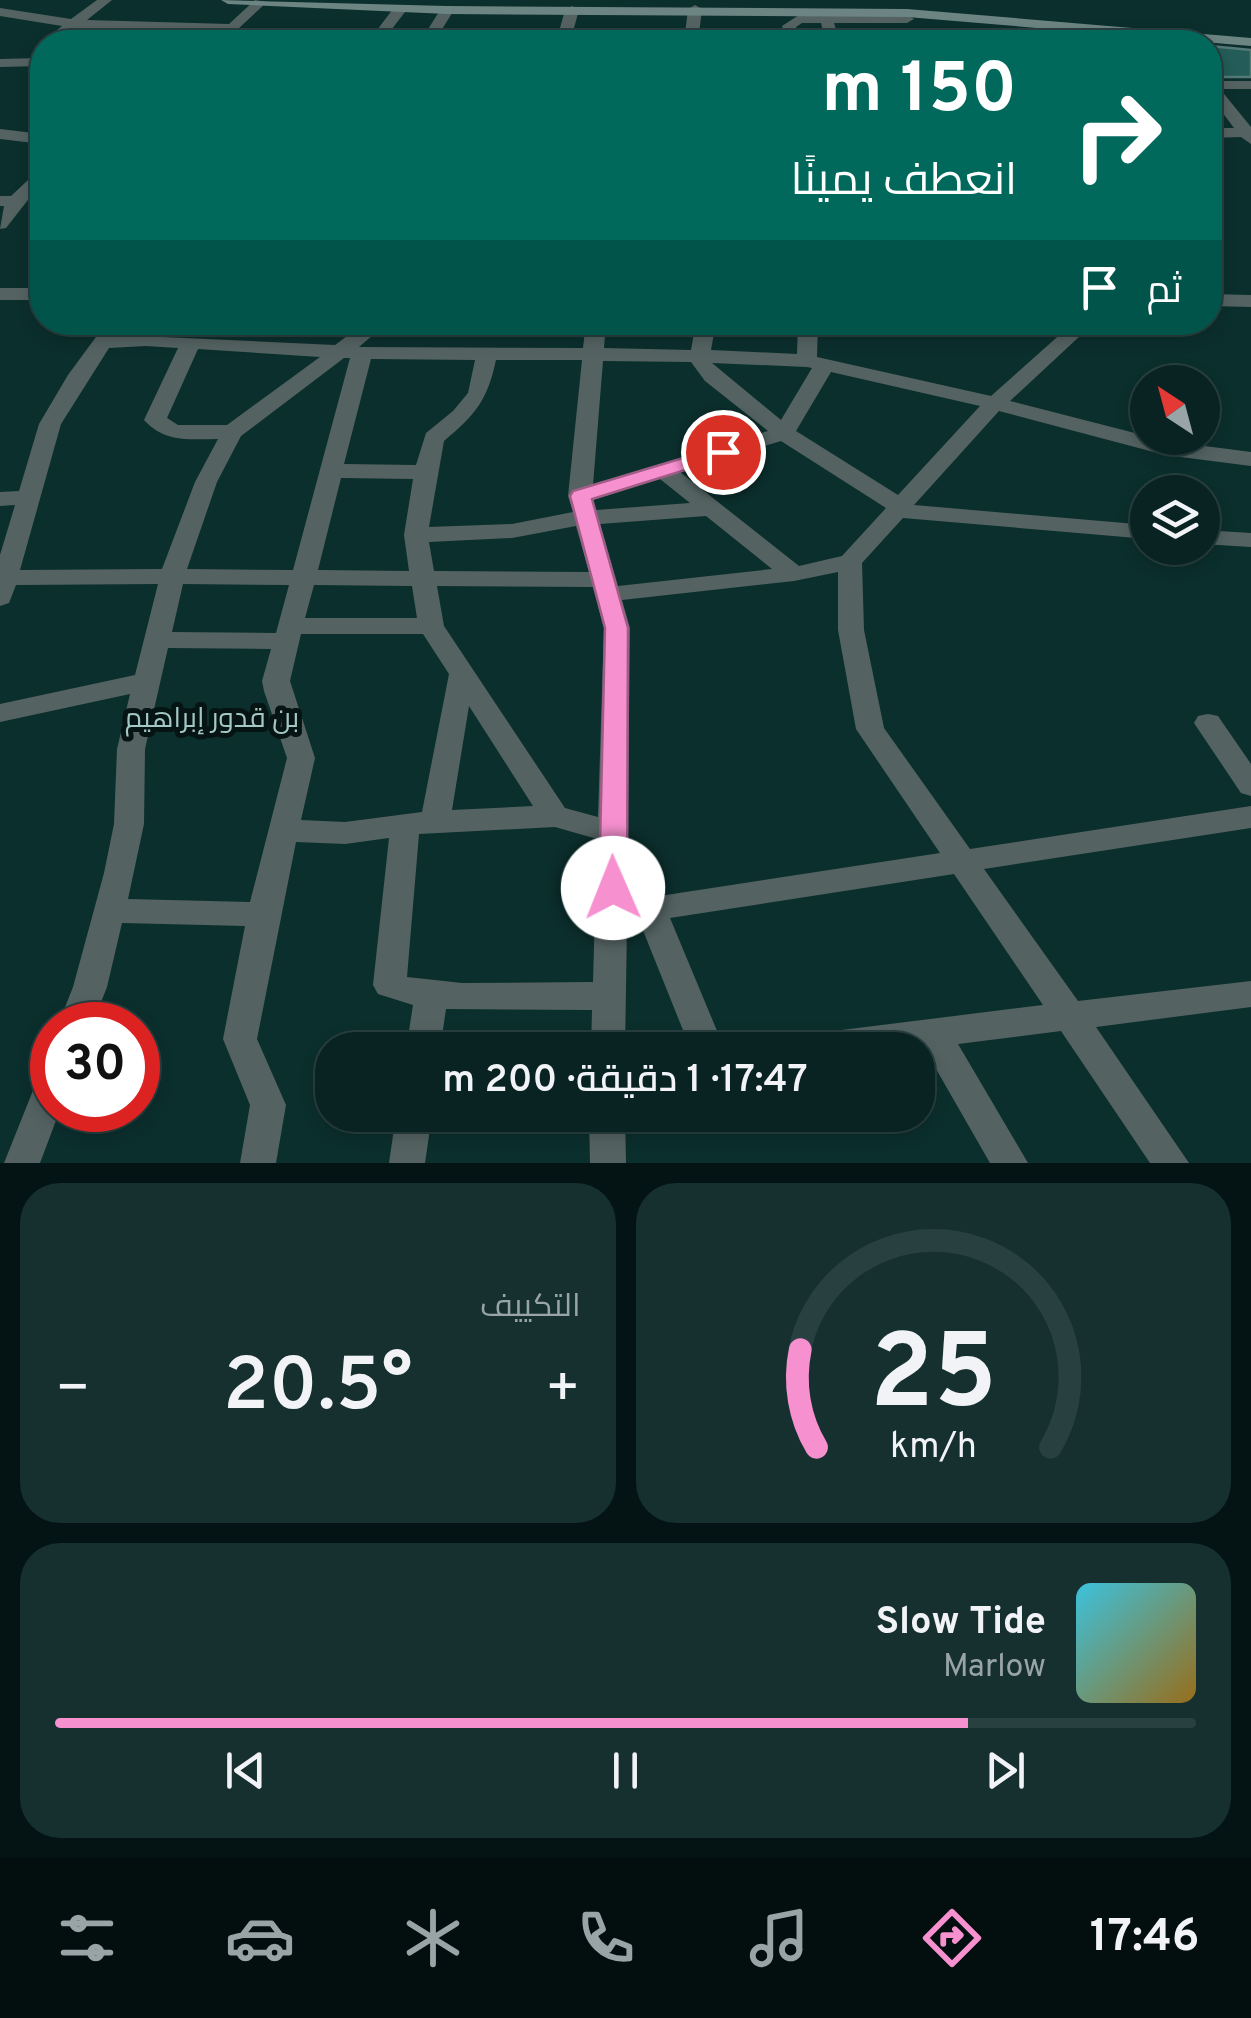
<!DOCTYPE html>
<html lang="ar">
<head>
<meta charset="utf-8">
<style>
	:root { --surface:#082322; --page:#162f2f; --text:#f1f3f6; --muted:#98a4a5; --line:#294040; --accent:#f690cf }
	body { margin:0; font-family:Overpass,Cairo,sans-serif; background:var(--page); color:var(--text); direction:rtl; height:100vh; display:flex; flex-direction:column; font-size:38px; white-space:nowrap }
	* { box-sizing:border-box; margin:0 }
	p { font-size:32px; color:var(--muted) }
	.icon { flex:none; width:55px; height:55px; fill:none; stroke:currentColor; stroke-width:2; stroke-linecap:round; stroke-linejoin:round }
	.map { position:relative; height:1163px; overflow:hidden; direction:ltr }
	.details { display:flex; flex-direction:column; gap:20px; padding:20px; background:#041313; flex:1 }
	.details>* { flex:none }
	.hud { position:absolute; left:30px; top:30px; width:1192px; height:305px; border-radius:40px; box-shadow:0 5px 15px #0003,0 0 0 2px var(--line); direction:rtl; background:#00695c; color:#fff; overflow:hidden }
	.needle { width:65px; rotate:324deg }
	.buttons { position:absolute; left:1130px; top:365px; display:grid; gap:20px }
	.buttons a { display:grid; place-items:center; width:90px; height:90px; border-radius:50%; background:var(--surface); box-shadow:0 5px 15px #0003,0 0 0 2px var(--line); font-size:50px }
	.speed { position:absolute; left:30px; top:1002px; display:flex; gap:20px; font-size:50px; font-weight:700; text-align:center }
	.speed>* { display:grid; place-content:center; width:130px; height:130px; border-radius:50%; background:var(--surface); box-shadow:0 5px 15px #0003,0 0 0 2px var(--line); line-height:1 }
	.speed .limit { border:15px solid #d22; background:#fff; color:#111 }
	.pin { position:absolute; display:grid; place-items:center; width:85px; height:85px; color:#fff; margin:-42px; border:5px solid #fff; border-radius:50%; box-shadow:0 2px 10px #0007 }
	.me { position:absolute; width:110px; margin:-55px; rotate:359deg; stroke-linejoin:round; filter:drop-shadow(0 0 8px #0008) }
	.turn { display:flex; align-items:center; gap:35px; height:210px; padding:0 40px; font-size:45px }
	.turn .icon { width:130px; height:130px; stroke-width:2.5 }
	.turn b { display:block; font-size:70px; line-height:85px }
	.then { display:flex; align-items:center; height:95px; padding:0 40px; background:#0003; gap:20px; font-size:38px }
	.big { font-size:75px; font-weight:600; line-height:1.1 }
	.details .card { flex:1; display:flex; flex-direction:column; justify-content:center; gap:15px; min-width:0; padding:0 35px; border-radius:40px; background:var(--page) }
	.details .dial { align-items:center; gap:0 }
	.dial svg { height:260px; overflow:visible; fill:none; stroke:var(--line); stroke-width:7; stroke-linecap:round; text-anchor:middle }
	.dial text { fill:var(--text); stroke:none }
	.song { display:flex; align-items:center; gap:30px }
	.cover { width:120px; height:120px; border-radius:15px; background:linear-gradient(135deg,hsl(190 70% 55%),hsl(40 70% 35%)) }
	.played { height:10px; border-radius:5px; background:linear-gradient(90deg,var(--accent) 80%,var(--line) 80%) }
	.keys { display:flex; justify-content:space-around; direction:ltr }
	.heat { display:flex; justify-content:space-between; align-items:center; font-size:55px; direction:ltr }
	.details .tiles { flex:1; display:grid; gap:20px; grid-template-columns:1fr 1fr }
	.card:last-child { grid-column:span 2 }
	.trip { position:absolute; left:315px; top:1032px; width:620px; height:100px; border-radius:40px; background:var(--surface); box-shadow:0 5px 15px #0003,0 0 0 2px var(--line); font-weight:600; line-height:100px; text-align:center; direction:rtl }
	.menu { display:flex; height:160px; justify-content:space-around; align-items:center; background:#030e0e; color:var(--muted) }
	.menu .icon { width:70px; height:70px }
	.menu .on { color:var(--accent) }
	.menu b { font-size:45px; color:var(--text) }
	.map>svg:first-child { display:block }
	.building { fill:#235c58; stroke:#557976; stroke-width:2.5 }
	.lines { fill:none; stroke-linecap:round; stroke-linejoin:round }
	.street { fill:#546362; fill-rule:evenodd }
	.secondary { fill:#6c8482; fill-rule:evenodd }
	.route { fill:#f690cf; stroke:#a05e87; stroke-width:2.5 }
	.labels { text-anchor:middle; dominant-baseline:central; stroke-width:10; stroke-linejoin:round; paint-order:stroke }
	.neighbourhood-label { font-size:28px; fill:#a2c7c4; stroke:#061413 }
</style>
</head>
<body>
<div class="map">
<svg width="1251" height="1163" viewBox="0 0 1251 1163">
	<rect width="100%" height="100%" fill="#0b2f2d"/>
	<polygon class="building" points="1210,46 1251,50 1251,77 1223,77 1210,63"/>
	<g class="lines">
		<g class="street">
			<polygon points="97,0 112,0 87,20 229,24 255,0 267,2 224,42 214,39 221,32 76,28 57,42 42,43 62,26 0,16 0,8 71,19"/>
			<polygon points="396,5 408,8 382,42 368,42"/>
			<polygon points="695,5 702,9 698,42 684,42 688,9"/>
			<polygon points="572,6 579,10 572,35 575,42 561,42 558,35 565,10"/>
			<polygon points="442,7 454,10 434,42 420,42"/>
			<polygon points="799,15 907,15 914,19 907,23 834,23 840,42 826,42 821,23 802,23 796,27 801,42 787,42 782,26"/>
			<polygon points="42,58 42,66 0,67 0,59"/>
			<polygon points="1210,81 1251,81 1251,89 1220,89 1251,127 1251,144 1241,137 1210,138 1210,128 1234,128 1210,96"/>
			<polygon points="0,129 42,134 42,144 0,139"/>
			<polygon points="42,167 42,182 6,228 0,229 4,206 0,206 0,196 11,196"/>
			<rect x="0" y="288" width="42" height="12"/>
			<polygon points="1210,294 1251,295 1251,307 1210,306"/>
			<path d="M 107,322 L 127,322 L 118,335 L 335,345 L 366,322 L 388,322 L 359,347 L 583,348 L 586,322 L 606,322 L 604,348 L 691,350 L 696,322 L 716,322 L 711,350 L 797,354 L 798,322 L 818,322 L 817,357 L 991,396 L 1074,322 L 1095,322 L 1010,401 L 1166,441 L 1251,452 L 1251,466 L 1165,455 L 999,411 L 914,505 L 1148,525 L 1148,539 L 903,518 L 862,563 L 864,630 L 884,728 L 970,849 L 1251,806 L 1251,828 L 984,869 L 1078,1001 L 1251,981 L 1251,1007 L 1096,1027 L 1189,1163 L 1150,1163 L 1061,1031 L 958,1044 L 1028,1163 L 990,1163 L 924,1048 L 776,1050 L 781,1040 L 793,1036 L 1043,1005 L 954,874 L 670,918 L 725,1050 L 691,1050 L 640,923 L 627,925 L 625,1050 L 591,1050 L 592,1010 L 446,1009 L 440,1050 L 406,1050 L 413,1005 L 378,994 L 373,985 L 389,838 L 345,844 L 296,842 L 257,1039 L 286,1105 L 276,1163 L 240,1163 L 250,1105 L 223,1039 L 245,926 L 122,923 L 107,987 L 92,1025 L 58,1025 L 73,987 L 104,873 L 114,824 L 117,749 L 130,694 L 0,722 L 0,704 L 135,675 L 158,584 L 16,585 L 9,603 L 0,606 L 0,555 L 15,505 L 0,506 L 0,492 L 19,491 L 39,424 L 68,375 ZM 146,346 L 178,348 L 144,420 C 165,443 189,439 218,439 L 195,482 L 162,569 L 20,570 L 61,424 L 109,348 ZM 198,349 L 320,357 L 227,425 L 178,425 L 167,418 ZM 344,358 L 350,358 L 293,570 L 187,569 L 217,482 L 241,436 ZM 371,359 L 475,360 L 468,393 L 453,411 L 426,433 L 416,465 L 344,464 ZM 496,360 L 582,360 L 568,496 L 573,512 L 512,524 L 429,527 L 444,441 C 476,414 487,401 496,360 ZM 603,361 L 691,362 L 705,381 L 768,431 L 593,485 ZM 712,363 L 807,367 L 812,368 L 781,420 ZM 831,372 L 980,406 L 898,495 L 796,431 ZM 781,441 L 886,508 L 842,556 L 799,566 L 680,472 ZM 341,478 L 413,479 L 404,535 L 409,571 L 318,570 ZM 660,479 L 690,503 L 596,510 L 593,500 ZM 706,516 L 772,569 L 618,586 L 600,524 ZM 576,526 L 589,572 L 434,571 L 429,542 L 512,538 ZM 838,572 L 838,630 L 856,729 L 940,853 L 627,901 L 630,628 L 622,600 L 794,581 ZM 183,584 L 289,585 L 276,633 L 172,632 ZM 314,585 L 412,586 L 417,618 L 305,618 ZM 437,586 L 593,587 L 604,628 L 598,817 L 565,808 L 444,626 ZM 301,634 L 423,634 L 449,674 L 422,812 L 345,822 L 301,820 L 315,758 L 290,681 ZM 168,648 L 271,649 L 262,681 L 264,691 L 287,758 L 250,902 L 128,899 L 144,824 L 145,749 ZM 469,706 L 533,806 L 452,810 ZM 555,827 L 597,839 L 593,982 L 462,983 L 407,977 L 419,834 Z"/>
			<polygon points="1202,530 1251,533 1251,547 1202,544"/>
			<polygon points="1208,714 1218,716 1251,764 1251,796 1241,793 1194,723 1198,716"/>
			<polygon points="52,1069 52,1110 60,1110 40,1163 4,1163 40,1073"/>
			<polygon points="396,1115 432,1115 425,1163 389,1163"/>
			<polygon points="589,1115 625,1115 626,1163 590,1163"/>
		</g>
		<polygon class="secondary" points="221,0 447,6 907,9 1251,38 1251,46 907,17 447,14 228,4"/>
	</g>
	<polygon class="route" points="723,446 730,447 730,456 592,499 628,628 627,888 623,895 613,898 603,895 599,888 605,628 570,496 573,491"/>
	<g class="labels">
		<g class="neighbourhood-label">
			<text x="212" y="720">بن قدور إبراهيم</text>
		</g>
	</g>
</svg>
<div class="buttons">
<a><svg class="needle" viewBox="-14 -14 28 28"><path d="M0-13l5 13h-10z" fill="#e53935"/><path d="M0 13l5-13h-10z" fill="#98a4a5"/></svg></a>
<a><svg class="icon" aria-label="layers" viewBox="0 0 24 24"><path d="M12 4l9 5-9 5-9-5zM3 14l9 5 9-5"/></svg></a>
</div>
<div class="speed"><div class="limit">30</div></div>
<div class="pin" style="left:723px;top:452px;background:#d93025"><svg class="icon" aria-label="arrive" viewBox="0 0 24 24"><path d="M6 21V4h12l-3 4 3 4H6"/></svg></div>
<svg class="me" style="left:613px;top:888px" viewBox="-20 -20 40 40"><circle r="19" fill="#fff"/><path d="M0-13L10 11 0 6-10 11z" fill="#f690cf"/></svg>
<div class="trip">17:47 · 1 دقيقة · 200 m</div>
<div class="hud">
<div class="turn"><svg class="icon" aria-label="right" viewBox="0 0 24 24"><path d="M7 20v-9h11M14 6l5 5-5 5"/></svg><div><b>150 m</b>انعطف يمينًا</div></div>
<div class="then">ثم<svg class="icon" aria-label="arrive" viewBox="0 0 24 24"><path d="M6 21V4h12l-3 4 3 4H6"/></svg></div>
</div>
</div>
<section class="details">
<div class="tiles">
<div class="card dial"><svg viewBox="0 0 100 80">
<path d="M14 69A42 42 0 1 1 86 69"/>
<path d="M14 69A42 42 0 0 1 9 39" stroke="#f690cf"/>
<text x="50" y="56" font-size="32" font-weight="700">25</text>
<text x="50" y="72" font-size="11">km/h</text>
</svg></div>
<div class="card"><p>التكييف</p>
<div class="heat"><a>−</a><b class="big">20.5°</b><a>+</a></div>
</div>
<div class="card">
<div class="song"><i class="cover"></i><div><b>Slow Tide</b><p>Marlow</p></div></div>
<div class="played"></div>
<div class="keys"><svg class="icon" aria-label="previous" viewBox="0 0 24 24"><path d="M18 5L8 12l10 7zM5 5v14"/></svg><svg class="icon" aria-label="pause" viewBox="0 0 24 24"><path d="M8 5v14M16 5v14"/></svg><svg class="icon" aria-label="next" viewBox="0 0 24 24"><path d="M6 5l10 7-10 7zM19 5v14"/></svg></div>
</div>
</div>
</section>
<nav class="menu">
<b>17:46</b>
<svg class="icon on" aria-label="directions" viewBox="0 0 24 24"><path d="M12 3l9 9-9 9-9-9zM9 14v-3h6M13 9l2 2-2 2"/></svg>
<svg class="icon" aria-label="music" viewBox="0 0 24 24"><path d="M9 18V5l10-2v13"/><circle cx="6" cy="18" r="3"/><circle cx="16" cy="16" r="3"/></svg>
<svg class="icon" aria-label="phone" viewBox="0 0 24 24"><path d="M5 4h4l2 5-3 2q2 4 5 5l2-3 5 2v4C11 20 4 13 5 4z"/></svg>
<svg class="icon" aria-label="climate" viewBox="0 0 24 24"><path d="M12 3v18M4 7l16 10M4 17L20 7"/></svg>
<svg class="icon" aria-label="car" viewBox="0 0 24 24"><path d="M5 17H2v-5l4-1 3-4h7l3 4 3 1v5h-3M9 17h6M6 11h13"/><circle cx="7" cy="17" r="2"/><circle cx="17" cy="17" r="2"/></svg>
<svg class="icon" aria-label="filters" viewBox="0 0 24 24"><path d="M4 7h16M4 17h16"/><circle cx="9" cy="7" r="2"/><circle cx="15" cy="17" r="2"/></svg>
</nav>
</body>
</html>
